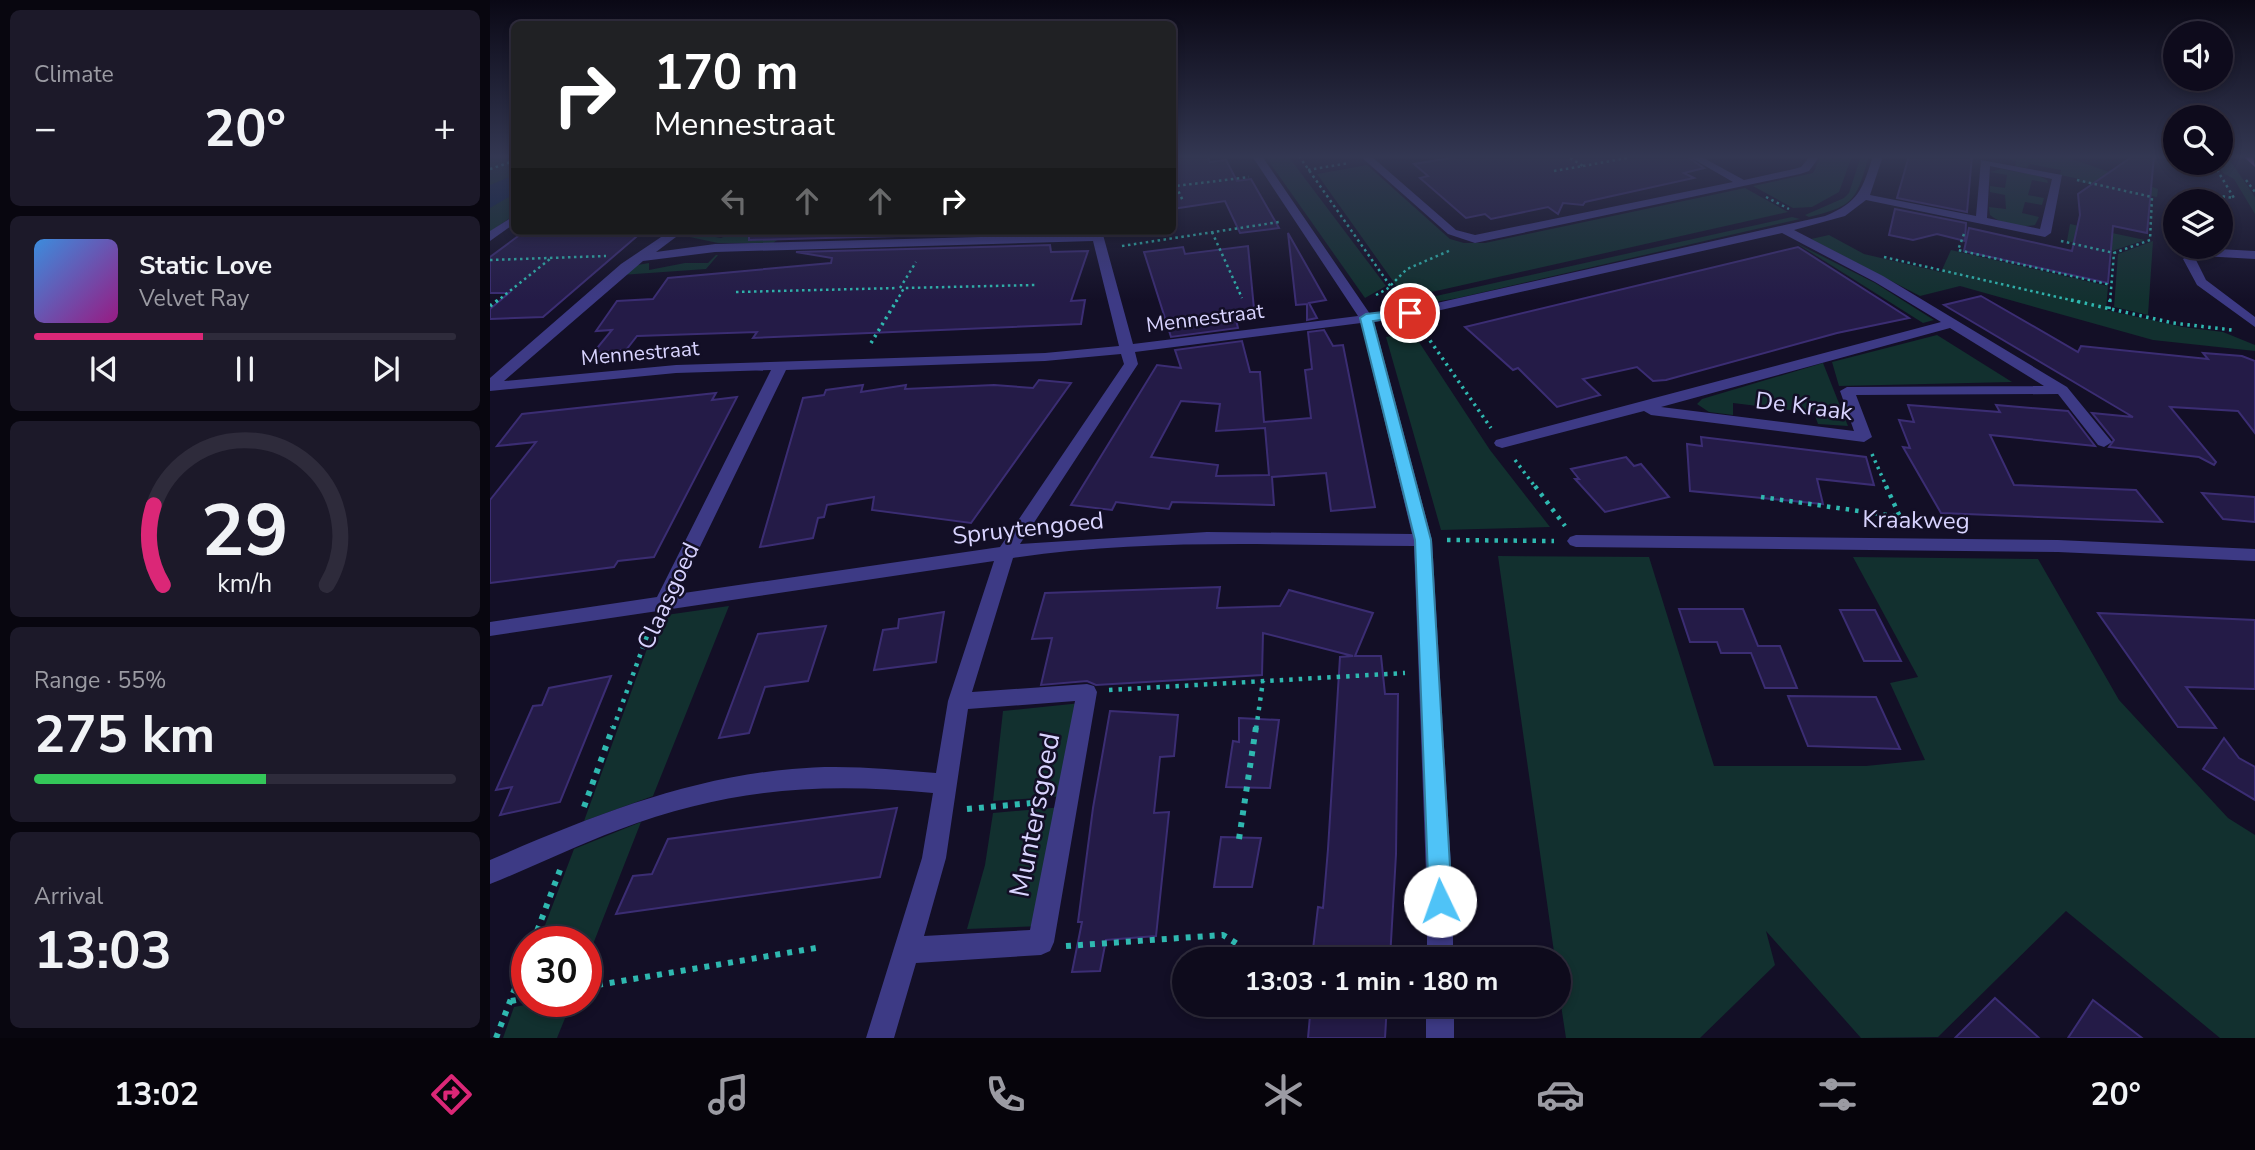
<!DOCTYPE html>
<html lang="en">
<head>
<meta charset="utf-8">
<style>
	:root { --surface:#0e0b1c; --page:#1c1929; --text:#f1f3f6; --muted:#9b9ba3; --line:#2e2b3b; --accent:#db2777 }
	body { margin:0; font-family:"Nunito Sans",sans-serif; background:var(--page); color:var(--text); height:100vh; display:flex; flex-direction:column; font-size:26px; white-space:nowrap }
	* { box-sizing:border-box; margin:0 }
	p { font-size:23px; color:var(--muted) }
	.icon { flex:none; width:38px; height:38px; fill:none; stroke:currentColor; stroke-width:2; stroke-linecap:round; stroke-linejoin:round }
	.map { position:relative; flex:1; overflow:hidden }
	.panel { display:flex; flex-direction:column; gap:10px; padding:10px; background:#08060f; width:490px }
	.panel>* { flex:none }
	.top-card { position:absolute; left:21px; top:21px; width:665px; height:214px; border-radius:10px; box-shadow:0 4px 10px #0003,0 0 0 2px var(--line); background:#202124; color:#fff; overflow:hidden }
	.buttons { position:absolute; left:1673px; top:21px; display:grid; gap:14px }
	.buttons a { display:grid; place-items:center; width:70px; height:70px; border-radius:50%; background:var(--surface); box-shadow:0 4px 10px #0003,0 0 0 2px var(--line); font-size:35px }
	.speed { position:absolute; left:21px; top:926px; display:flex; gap:14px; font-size:35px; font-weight:700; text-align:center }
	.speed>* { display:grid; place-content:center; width:91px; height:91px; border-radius:50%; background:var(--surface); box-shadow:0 4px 10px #0003,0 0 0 2px var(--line); line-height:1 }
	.speed .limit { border:10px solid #d22; background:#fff; color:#111 }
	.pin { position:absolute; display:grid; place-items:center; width:60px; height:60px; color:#fff; margin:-30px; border:4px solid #fff; border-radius:50%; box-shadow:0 2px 7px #0007 }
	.me { position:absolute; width:77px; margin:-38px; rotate:357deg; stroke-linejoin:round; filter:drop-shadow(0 0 5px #0008) }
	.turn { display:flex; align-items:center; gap:24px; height:147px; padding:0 28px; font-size:32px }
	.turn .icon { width:91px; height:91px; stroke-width:2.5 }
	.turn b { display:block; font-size:49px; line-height:60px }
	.lanes { display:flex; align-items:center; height:66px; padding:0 28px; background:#0003; justify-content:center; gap:35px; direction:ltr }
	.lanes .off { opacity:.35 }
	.big { font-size:52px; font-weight:700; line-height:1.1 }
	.panel .tile { flex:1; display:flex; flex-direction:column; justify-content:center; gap:10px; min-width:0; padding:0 24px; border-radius:10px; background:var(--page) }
	.panel .dial { align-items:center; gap:0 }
	.dial svg { height:182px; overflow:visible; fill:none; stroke:var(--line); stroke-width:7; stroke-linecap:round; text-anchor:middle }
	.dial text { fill:var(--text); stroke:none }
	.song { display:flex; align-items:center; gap:21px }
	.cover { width:84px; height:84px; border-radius:10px; background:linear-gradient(135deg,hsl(210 70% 55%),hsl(310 70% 35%)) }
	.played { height:7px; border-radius:4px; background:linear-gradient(90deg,var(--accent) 40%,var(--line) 40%) }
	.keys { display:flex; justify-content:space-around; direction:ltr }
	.heat { display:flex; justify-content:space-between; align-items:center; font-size:38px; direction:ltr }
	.charge { height:10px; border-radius:5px; background:linear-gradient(90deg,#34c759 55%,var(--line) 0) }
	.trip { position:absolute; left:682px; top:947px; width:399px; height:70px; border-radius:35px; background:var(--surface); box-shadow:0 4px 10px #0003,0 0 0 2px var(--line); font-weight:700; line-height:70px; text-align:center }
	.tab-bar { display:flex; height:112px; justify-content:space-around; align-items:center; background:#06040b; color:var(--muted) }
	.tab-bar .icon { width:49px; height:49px }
	.tab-bar .current { color:var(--accent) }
	.tab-bar b { font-size:32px; color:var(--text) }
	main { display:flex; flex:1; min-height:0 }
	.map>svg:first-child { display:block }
	.green { fill:#12302f }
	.water { fill:#0c2248 }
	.building { fill:#241b47; stroke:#3b2d73; stroke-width:2; fill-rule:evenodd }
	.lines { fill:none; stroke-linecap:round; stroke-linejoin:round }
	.path-far3 { stroke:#2fb8b0; stroke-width:2.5; stroke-dasharray:2.5 3.5; stroke-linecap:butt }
	.path-far2 { stroke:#2fb8b0; stroke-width:3.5; stroke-dasharray:2.5 4.5; stroke-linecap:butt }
	.path-far1 { stroke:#2fb8b0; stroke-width:4.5; stroke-dasharray:3.5 6; stroke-linecap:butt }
	.path { stroke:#2fb8b0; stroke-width:6; stroke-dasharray:5 7; stroke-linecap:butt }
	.minor { fill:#3d3a85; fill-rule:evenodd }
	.major { fill:#c25bff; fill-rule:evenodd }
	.route { fill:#4fc3f7; stroke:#337fa1; stroke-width:2 }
	.labels { text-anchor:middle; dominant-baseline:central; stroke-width:5; stroke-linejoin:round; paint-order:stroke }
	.far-street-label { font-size:21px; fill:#d9d4ff; stroke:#130f26 }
	.street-label { font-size:24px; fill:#d9d4ff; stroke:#130f26 }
	.near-street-label { font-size:28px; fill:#d9d4ff; stroke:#130f26 }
</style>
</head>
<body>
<main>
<section class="panel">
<div class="tile"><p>Climate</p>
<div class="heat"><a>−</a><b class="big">20°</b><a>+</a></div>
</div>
<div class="tile">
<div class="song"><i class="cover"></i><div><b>Static Love</b><p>Velvet Ray</p></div></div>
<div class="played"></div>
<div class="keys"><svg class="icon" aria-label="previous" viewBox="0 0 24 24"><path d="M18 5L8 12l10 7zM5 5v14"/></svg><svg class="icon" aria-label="pause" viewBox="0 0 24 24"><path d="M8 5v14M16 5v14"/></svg><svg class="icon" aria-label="next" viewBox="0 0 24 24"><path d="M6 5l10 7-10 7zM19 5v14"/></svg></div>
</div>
<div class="tile dial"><svg viewBox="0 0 100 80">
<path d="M14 69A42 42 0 1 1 86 69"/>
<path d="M14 69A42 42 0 0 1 10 34" stroke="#db2777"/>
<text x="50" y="56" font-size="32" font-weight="700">29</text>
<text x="50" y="72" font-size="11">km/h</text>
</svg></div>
<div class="tile"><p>Range · 55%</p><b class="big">275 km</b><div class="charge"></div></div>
<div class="tile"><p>Arrival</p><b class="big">13:03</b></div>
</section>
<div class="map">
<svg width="1765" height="1038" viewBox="0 0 1765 1038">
	<rect width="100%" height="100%" fill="#130f26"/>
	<g class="green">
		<polygon points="0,156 24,156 24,215 0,232"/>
		<polygon points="775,156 798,156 896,286 875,298"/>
		<polygon points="1331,156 1362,156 1349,192 1322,207 1303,208 1263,186 1323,173"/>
		<path d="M 1371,156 L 1379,156 C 1366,200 1365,206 1319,217 L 1315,215 L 1354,198 L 1359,193 Z"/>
		<polygon points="1497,156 1579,158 1668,189 1667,197 1590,182 1590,179 1570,175 1571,170 1540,164 1537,168 1525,166 1526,161"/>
		<polygon points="1737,156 1765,197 1765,214 1744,179 1733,173 1726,163 1731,163 1731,157"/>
		<polygon points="877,165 960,239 974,243 995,243 1255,188 1298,212 915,298 827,174"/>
		<path d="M 1511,169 L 1549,176 L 1557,180 L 1558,183 L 1542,180 L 1538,195 L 1554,198 L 1552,205 L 1535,202 L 1532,213 L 1549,217 L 1545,225 C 1531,228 1511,224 1500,215 L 1499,207 L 1516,209 L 1515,195 L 1500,192 L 1500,186 L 1515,188 L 1517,175 L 1500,172 Z"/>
		<polygon points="1302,217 1310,219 968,298 921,306 919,302"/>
		<polygon points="1580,224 1655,240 1622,251 1577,241"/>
		<polygon points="246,231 300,231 283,243 228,243 195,236 196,232 231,238"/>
		<polygon points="1339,235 1374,254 1451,272 1461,250 1618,286 1616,310 1693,327 1733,332 1765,345 1765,351 1663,340 1470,286 1430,296 1321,239"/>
		<polygon points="1663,241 1658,315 1624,307 1628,254"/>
		<polygon points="1306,243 1385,283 1444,320 1433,323"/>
		<polygon points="226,255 228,255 216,269 131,275 142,266 159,263 159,270 195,263 218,263"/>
		<polygon points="923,333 1000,450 1060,527 951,530 896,337"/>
		<polygon points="1447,335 1522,382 1349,386 1342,362"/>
		<polygon points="1333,363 1358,426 1328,424 1324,413 1243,403 1243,415 1219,412 1207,404 1212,399"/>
		<polygon points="1008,556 1159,557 1224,766 1376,766 1435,760 1400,683 1428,677 1363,557 1548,559 1629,700 1738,818 1765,835 1765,1038 1730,1038 1576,911 1448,1037 1371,1038 1276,931 1285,965 1210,1038 1076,1038 1069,992 1069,959 1065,959"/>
		<polygon points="239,606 163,796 94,821 169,616"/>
		<polygon points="591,703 576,796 503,801 513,711"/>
		<polygon points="573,807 552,926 477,929 495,865 503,813"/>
		<polygon points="151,822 96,962 96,942 49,941 84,849"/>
		<polygon points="56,1001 82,1001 67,1038 13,1038 24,1007"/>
	</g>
	<polygon class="water" points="24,175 24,194 0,208 0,185"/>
	<g class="building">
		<polygon points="682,156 717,156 720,162 736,160 747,181 761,179 789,228 750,233 735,201 682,209"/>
		<polygon points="972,156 1196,156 1214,168 1194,173 1204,178 1095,202 1093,205 1073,203 1068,214 1058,207 1001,219 995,214 976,218 930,178 938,176 924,164"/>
		<polygon points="1419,156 1482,156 1477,212 1407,198"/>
		<polygon points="1643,156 1664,156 1657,233 1623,226 1618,283 1474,251 1479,228 1582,251 1590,215 1588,194"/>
		<polygon points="1405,209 1476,223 1475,241 1447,234 1423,240 1399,235"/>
		<polygon points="35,231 153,231 53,317 0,319 0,309 19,293 0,293 0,257"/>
		<polygon points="259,231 560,231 560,232 259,240"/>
		<polygon points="798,233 836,300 819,303 827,318 817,320 817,304 806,305"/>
		<polygon points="560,245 561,252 598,251 581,301 595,300 591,324 263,338 267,332 147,336 136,350 103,353 122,330 106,331 127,301 163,299 178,278 341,263 342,258 306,252"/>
		<polygon points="758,246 764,309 744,312 748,328 681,337 654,252 693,247 695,254"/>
		<polygon points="1308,247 1419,318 1347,333 1176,380 1163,381 1147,367 1093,379 1110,395 1067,407 1028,368 1023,370 975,327"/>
		<polygon points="1491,296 1588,352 1591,346 1718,359 1713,353 1752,356 1765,361 1765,433 1748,411 1680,407 1726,462 1724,465 1709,457 1619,447 1624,440 1602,413 1643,417 1454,305"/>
		<path d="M 834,330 L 843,346 L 853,345 L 885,507 L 841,511 L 836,473 L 782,477 L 784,505 L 682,502 L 679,509 L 626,502 L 622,510 L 581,505 L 667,365 L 691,368 L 685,350 L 752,341 L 760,372 L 770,372 L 774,422 L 821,418 L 815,370 L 822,369 L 818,332 ZM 691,401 L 730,404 L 726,431 L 775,428 L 779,475 L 726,476 L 728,465 L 661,457 Z"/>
		<polygon points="549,380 581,383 481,523 382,510 384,497 337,505 334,517 328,518 323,538 270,547 313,398 334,395 336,390 373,385 371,392 416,385 415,389 504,385 543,388"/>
		<polygon points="226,393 222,400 247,397 164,557 128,561 124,567 0,583 0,500 46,442 7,446 32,414"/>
		<polygon points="1418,405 1510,412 1506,405 1578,411 1605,446 1500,435 1524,485 1646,490 1672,522 1451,513 1413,447 1420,448 1409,420 1424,422"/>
		<polygon points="1211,437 1376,457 1384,485 1327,479 1333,504 1200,491 1197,444 1212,446"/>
		<polygon points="1136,457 1144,466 1151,464 1179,497 1115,512 1085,479 1089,479 1081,469"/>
		<polygon points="1712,493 1765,497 1765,522 1733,519"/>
		<polygon points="730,587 727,608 790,606 799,590 883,613 865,656 891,656 895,694 908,694 906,854 900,959 826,959 828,949 823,949 828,907 833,908 838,849 850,657 863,656 773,633 772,675 606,685 597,681 551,685 562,638 542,639 555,593"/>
		<polygon points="1189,609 1253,609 1268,646 1290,646 1307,688 1275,688 1261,653 1231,653 1227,642 1200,642"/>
		<polygon points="1350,610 1385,610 1411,661 1374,661"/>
		<polygon points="454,612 446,662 384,670 393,630 408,628 409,619"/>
		<polygon points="1608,613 1765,620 1765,689 1696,687 1726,728 1688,727"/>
		<polygon points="336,626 318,681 275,687 259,733 229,738 268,634"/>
		<polygon points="121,676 70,802 10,815 22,787 6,790 43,706 52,705 59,688"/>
		<polygon points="1298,696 1386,697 1410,749 1318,746"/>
		<polygon points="620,711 688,715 684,756 670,757 664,813 679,812 666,936 616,940 610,971 582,972 592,922 588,922 603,808"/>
		<polygon points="749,718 789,720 780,788 736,787 743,741 749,742"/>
		<polygon points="1734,738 1749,758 1765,767 1765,800 1713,769"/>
		<polygon points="407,808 390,877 126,914 143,876 162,874 178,839"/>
		<polygon points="731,837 771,838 762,887 724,887"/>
		<polygon points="1505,998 1549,1038 1465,1038"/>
		<polygon points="1603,1000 1652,1038 1578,1038"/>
		<polygon points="821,1004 897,1004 895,1038 818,1038"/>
	</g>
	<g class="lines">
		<g class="path-far3">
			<polyline points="809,156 908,297"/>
			<polyline points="1093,166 1137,158"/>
			<polyline points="0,169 24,161"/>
			<polyline points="818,170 859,163"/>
			<polyline points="1064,171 1093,166 1077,156"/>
			<polyline points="682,176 686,186 759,177"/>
			<polyline points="1587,180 1662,197 1660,240 1624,253 1620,302"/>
			<polyline points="1756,180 1765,192"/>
			<polyline points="686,186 693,201"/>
			<polyline points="1697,191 1744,198 1723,163"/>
			<polyline points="1276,197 1299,209"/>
			<polyline points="722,232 752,298"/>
			<polyline points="1474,234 1468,250 1621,285"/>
			<polyline points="1571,241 1624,253"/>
			<polyline points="632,246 789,222"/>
			<polyline points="1394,257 1589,302"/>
			<polyline points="0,260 116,256"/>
			<polyline points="410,288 426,262"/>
			<polyline points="246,292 408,288"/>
			<polyline points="886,295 897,289 917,269 961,250"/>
			<polyline points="6,302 60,259"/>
			<polyline points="406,302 414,288 545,285"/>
		</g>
		<g class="path-far2">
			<polyline points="1581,300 1683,323 1742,330"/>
			<polyline points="0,306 8,300"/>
			<polyline points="1619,309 1620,300"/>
			<polyline points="932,329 1001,428"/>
			<polyline points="381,343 407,300"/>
			<polyline points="1382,454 1397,488"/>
			<polyline points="1025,460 1046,488"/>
		</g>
		<g class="path-far1">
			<polyline points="1045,486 1075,526"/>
			<polyline points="1396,486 1411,519"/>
			<polyline points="1271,497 1411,517"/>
			<polyline points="957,540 1064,541"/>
			<polyline points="619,690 915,673"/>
			<polyline points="123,729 160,628"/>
			<polyline points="766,729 773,681"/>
		</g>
		<g class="path">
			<polyline points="94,807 123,727"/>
			<polyline points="477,809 552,802"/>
			<polyline points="749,839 766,727"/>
			<polyline points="43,942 70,870"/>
			<polyline points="576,946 733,935 749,945 748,959"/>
			<polyline points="96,987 326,948"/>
			<polyline points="21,1001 37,998"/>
			<polyline points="6,1038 37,957"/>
		</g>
		<g class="minor">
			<path d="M 762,156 L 772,156 L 880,314 L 920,309 L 1335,216 C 1369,202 1372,190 1383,156 L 1393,156 L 1380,195 L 1486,216 L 1491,160 L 1572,175 L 1561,233 L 1555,237 L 1376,200 L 1355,216 L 1304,230 L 1393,276 L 1577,387 L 1622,442 L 1614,447 L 1608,445 L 1568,394 L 1366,395 L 1382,437 L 1374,442 L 1161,415 L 1154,411 L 1012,448 L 1006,446 L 1004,443 L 1006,440 L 1451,322 L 1385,282 L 1292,233 L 920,317 L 884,322 L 942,540 L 963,901 L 963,959 L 937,959 L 937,901 L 924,546 C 791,545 655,538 523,558 L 482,692 L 597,684 L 604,686 L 607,692 L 564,942 L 560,951 L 551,955 L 426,963 L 404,1038 L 376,1038 L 432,858 L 443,793 C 328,782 237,789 128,830 C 85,846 43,867 0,884 L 0,860 C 97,818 196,778 302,769 C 350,764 398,769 446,773 L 458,701 L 504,561 L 0,636 L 0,622 L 167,597 L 281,370 L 186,373 L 0,391 L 0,378 L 131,264 L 180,231 L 194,231 L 166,252 L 225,244 L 601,234 L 600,231 L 612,231 L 643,344 L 868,316 ZM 1500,166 L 1562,179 L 1550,229 L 1497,218 ZM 603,241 L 629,346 L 555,353 L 186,365 L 14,381 L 153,261 L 225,252 ZM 871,323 L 922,534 L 717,532 L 530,544 L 648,364 L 645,352 ZM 1460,328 L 1554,386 L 1357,387 L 1350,391 L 1364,431 L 1171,407 ZM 631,354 L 634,364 L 510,547 L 187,594 L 296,370 L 555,361 ZM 585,701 L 540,930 L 434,936 L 456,858 L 478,709 Z"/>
			<polygon points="870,156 881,156 966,230 985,235 1243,182 1198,156 1210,156 1254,180 1304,169 1311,167 1320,156 1330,156 1319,171 1310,174 985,243 958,234"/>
			<polygon points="24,216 24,224 0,241 0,231"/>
			<polygon points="1710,248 1765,251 1765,259 1712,256 1706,260 1716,280 1765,317 1765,327 1707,285 1693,259"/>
			<polygon points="1086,535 1568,540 1765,549 1765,561 1568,552 1086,547 1080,545 1077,541 1080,537"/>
			<rect x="936" y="1004" width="28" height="34"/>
		</g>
		<polygon class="major" points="1753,156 1763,156 1765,167"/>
	</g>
	<linearGradient id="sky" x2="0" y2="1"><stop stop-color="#0a0815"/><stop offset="0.52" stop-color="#333752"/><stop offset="1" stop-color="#333752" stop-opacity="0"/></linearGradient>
	<rect width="1765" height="301" fill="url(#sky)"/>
	<polygon class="route" points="920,309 926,313 924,315 883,321 941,540 962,901 959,908 950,912 942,908 939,901 925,540 870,318 876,314"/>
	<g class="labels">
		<g class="far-street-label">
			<text transform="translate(715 318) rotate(-7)">Mennestraat</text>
			<text transform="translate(150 353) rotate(-5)">Mennestraat</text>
		</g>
		<g class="street-label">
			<text transform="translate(1314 406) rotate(7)">De Kraak</text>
			<text transform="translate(1426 520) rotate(1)">Kraakweg</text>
			<text transform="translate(538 528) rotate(-6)">Spruytengoed</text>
			<text transform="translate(178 596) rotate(-65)">Claasgoed</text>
		</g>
		<g class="near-street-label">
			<text transform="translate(545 815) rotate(-79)">Muntersgoed</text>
		</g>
	</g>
</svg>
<div class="buttons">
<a><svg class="icon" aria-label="sound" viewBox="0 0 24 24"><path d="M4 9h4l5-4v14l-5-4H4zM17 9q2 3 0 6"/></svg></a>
<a><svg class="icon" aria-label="search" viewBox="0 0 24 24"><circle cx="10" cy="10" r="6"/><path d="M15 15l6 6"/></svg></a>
<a><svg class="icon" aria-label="layers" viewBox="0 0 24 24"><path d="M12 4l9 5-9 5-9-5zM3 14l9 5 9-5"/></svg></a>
</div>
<div class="speed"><div class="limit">30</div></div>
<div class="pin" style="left:920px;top:313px;background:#d93025"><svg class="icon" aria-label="arrive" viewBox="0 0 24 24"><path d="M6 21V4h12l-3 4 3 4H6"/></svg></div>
<svg class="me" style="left:950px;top:901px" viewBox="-20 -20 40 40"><circle r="19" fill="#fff"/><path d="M0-13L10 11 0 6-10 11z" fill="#4fc3f7"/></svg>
<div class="trip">13:03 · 1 min · 180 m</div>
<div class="top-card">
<div class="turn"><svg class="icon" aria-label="right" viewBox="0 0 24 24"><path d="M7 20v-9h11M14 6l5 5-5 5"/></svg><div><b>170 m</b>Mennestraat</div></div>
<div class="lanes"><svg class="icon off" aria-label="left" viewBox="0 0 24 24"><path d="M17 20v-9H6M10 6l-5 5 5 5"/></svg><svg class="icon off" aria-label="ahead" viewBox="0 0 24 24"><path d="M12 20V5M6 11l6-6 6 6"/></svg><svg class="icon off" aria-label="ahead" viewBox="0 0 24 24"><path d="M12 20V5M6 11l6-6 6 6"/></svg><svg class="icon" aria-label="right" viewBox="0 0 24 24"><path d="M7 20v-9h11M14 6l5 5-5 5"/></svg></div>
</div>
</div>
</main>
<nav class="tab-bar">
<b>13:02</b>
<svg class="icon current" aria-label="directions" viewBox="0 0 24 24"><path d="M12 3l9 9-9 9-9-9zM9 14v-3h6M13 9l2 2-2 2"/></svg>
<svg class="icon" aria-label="music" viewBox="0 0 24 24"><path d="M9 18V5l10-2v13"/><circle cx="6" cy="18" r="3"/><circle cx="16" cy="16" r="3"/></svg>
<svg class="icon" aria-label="phone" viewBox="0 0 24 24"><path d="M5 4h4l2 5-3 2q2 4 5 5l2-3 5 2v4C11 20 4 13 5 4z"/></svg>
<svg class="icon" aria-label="climate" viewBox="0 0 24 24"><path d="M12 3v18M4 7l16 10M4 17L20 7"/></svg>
<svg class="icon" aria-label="car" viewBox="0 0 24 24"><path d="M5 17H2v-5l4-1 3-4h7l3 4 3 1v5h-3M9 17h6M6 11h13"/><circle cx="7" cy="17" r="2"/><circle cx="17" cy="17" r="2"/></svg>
<svg class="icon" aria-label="filters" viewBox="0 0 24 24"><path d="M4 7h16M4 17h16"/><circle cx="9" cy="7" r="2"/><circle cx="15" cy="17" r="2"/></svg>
<b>20°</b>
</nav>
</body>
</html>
